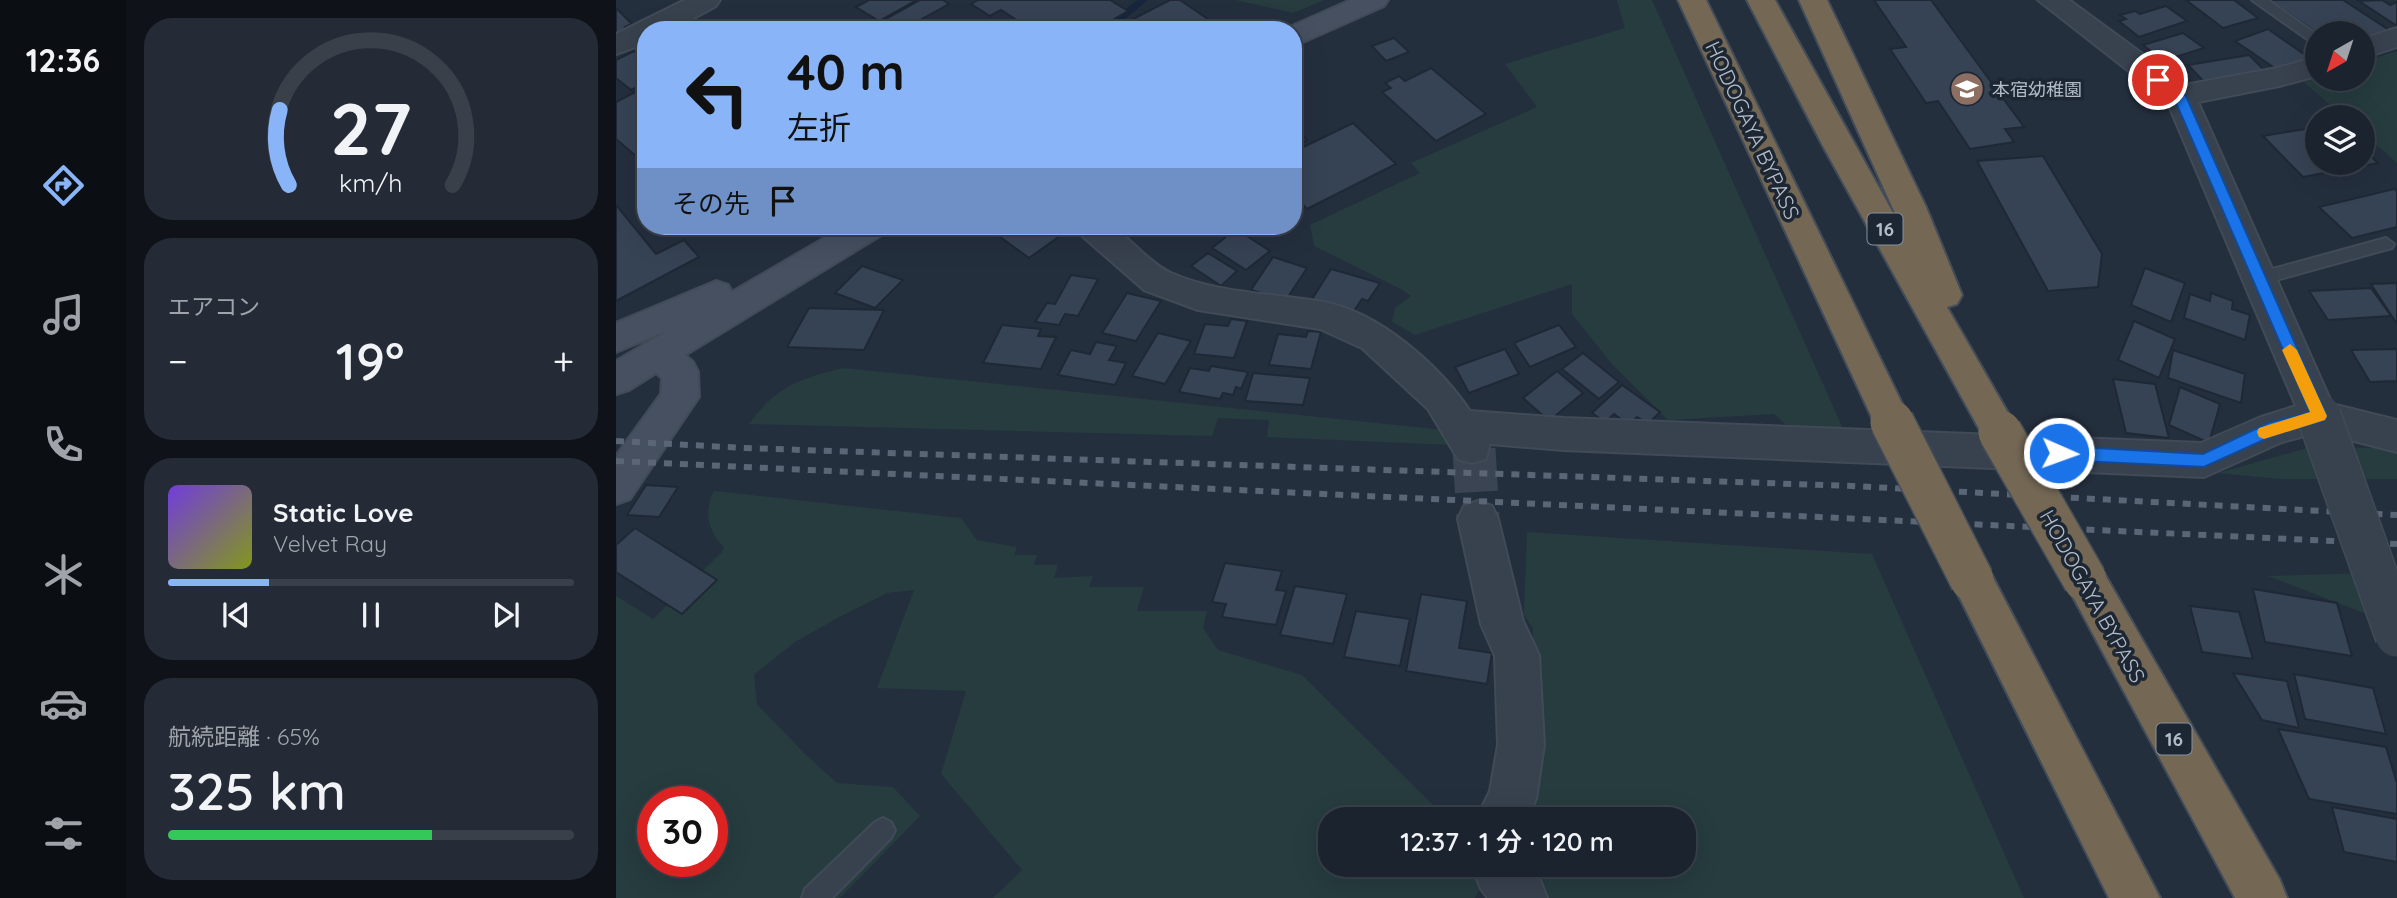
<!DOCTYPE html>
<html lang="ja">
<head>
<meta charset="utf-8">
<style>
	:root { --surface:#1b232e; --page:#242b36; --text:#f1f3f6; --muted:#a0a4aa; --line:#39404a; --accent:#8ab4f8 }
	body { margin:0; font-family:Quicksand,"Noto Sans JP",sans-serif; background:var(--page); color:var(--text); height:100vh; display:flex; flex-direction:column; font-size:26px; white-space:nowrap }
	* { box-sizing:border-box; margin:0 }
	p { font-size:23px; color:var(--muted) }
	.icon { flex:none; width:38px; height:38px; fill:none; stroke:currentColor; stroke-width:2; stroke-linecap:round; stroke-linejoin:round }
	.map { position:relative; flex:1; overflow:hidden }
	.drawer { display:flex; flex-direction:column; gap:18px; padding:18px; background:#0f1319; width:490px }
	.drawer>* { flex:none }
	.guide { position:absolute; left:21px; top:21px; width:665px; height:214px; border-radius:28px; box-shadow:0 7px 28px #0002,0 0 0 2px var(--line); background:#8ab4f8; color:#111; overflow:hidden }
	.needle { width:46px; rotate:219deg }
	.tools { position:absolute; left:1689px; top:21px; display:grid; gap:14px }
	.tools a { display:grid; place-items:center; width:70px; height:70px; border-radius:50%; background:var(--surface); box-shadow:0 7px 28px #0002,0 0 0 2px var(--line); font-size:35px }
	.speed { position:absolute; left:21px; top:786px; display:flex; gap:14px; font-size:35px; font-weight:700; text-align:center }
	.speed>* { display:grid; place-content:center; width:91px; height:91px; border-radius:50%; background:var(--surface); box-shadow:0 7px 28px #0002,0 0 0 2px var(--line); line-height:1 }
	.speed .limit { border:10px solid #d22; background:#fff; color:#111 }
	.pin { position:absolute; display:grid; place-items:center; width:60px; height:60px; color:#fff; margin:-30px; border:4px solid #fff; border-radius:50%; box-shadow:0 2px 7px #0007 }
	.me { position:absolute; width:77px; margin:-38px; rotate:92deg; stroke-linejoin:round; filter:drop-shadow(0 0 5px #0008) }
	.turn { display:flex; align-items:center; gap:24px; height:147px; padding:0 35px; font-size:32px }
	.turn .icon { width:91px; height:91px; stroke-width:2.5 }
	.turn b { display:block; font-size:49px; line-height:60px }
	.then { display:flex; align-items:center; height:66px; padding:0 35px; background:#0003; gap:14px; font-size:26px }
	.big { font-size:52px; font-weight:600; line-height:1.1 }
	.drawer .card { flex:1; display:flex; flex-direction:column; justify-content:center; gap:10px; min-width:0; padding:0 24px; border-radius:28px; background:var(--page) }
	.drawer .dial { align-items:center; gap:0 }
	.dial svg { height:182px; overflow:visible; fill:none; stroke:var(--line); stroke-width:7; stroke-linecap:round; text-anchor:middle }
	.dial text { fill:var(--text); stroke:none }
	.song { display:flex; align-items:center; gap:21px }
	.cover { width:84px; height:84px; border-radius:10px; background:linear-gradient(135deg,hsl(260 70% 55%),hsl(70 70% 35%)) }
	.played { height:7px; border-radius:4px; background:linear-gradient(90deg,var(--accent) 25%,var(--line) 25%) }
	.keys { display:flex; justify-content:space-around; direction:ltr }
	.heat { display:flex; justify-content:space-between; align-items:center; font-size:38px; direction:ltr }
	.charge { height:10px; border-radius:5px; background:linear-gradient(90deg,#34c759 65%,var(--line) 0) }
	.trip { position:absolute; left:702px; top:807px; width:378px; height:70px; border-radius:28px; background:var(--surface); box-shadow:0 7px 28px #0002,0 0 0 2px var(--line); font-weight:600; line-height:70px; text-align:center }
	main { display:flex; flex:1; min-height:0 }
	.tab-bar { display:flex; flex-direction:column; width:126px; justify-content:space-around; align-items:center; background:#0b0e12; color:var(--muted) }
	.tab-bar .icon { width:49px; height:49px }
	.tab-bar .on { color:var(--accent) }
	.tab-bar b { font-size:32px; color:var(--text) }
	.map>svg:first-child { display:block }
	.green { fill:#263c3f; fill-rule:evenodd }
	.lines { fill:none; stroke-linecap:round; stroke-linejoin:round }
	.stream { fill:#17263c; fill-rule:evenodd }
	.building { fill:#364354; stroke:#1f2835; stroke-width:2 }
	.street-tunnel { stroke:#3a4453; stroke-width:43; stroke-dasharray:43 21; stroke-linecap:butt }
	.lane-casing { stroke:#414a57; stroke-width:4 }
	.street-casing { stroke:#414a57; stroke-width:4 }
	.secondary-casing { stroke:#414a57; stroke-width:4 }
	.highway-casing { stroke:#434c59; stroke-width:4 }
	.lane { fill:#38414e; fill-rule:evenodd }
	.street { fill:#38414e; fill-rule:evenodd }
	.secondary { fill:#465061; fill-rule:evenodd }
	.highway { fill:#746855; fill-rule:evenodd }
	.rail { stroke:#5a6575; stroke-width:6; stroke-dasharray:8 8; stroke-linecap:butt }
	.street-bridge-casing { stroke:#414a57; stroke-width:46; stroke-linecap:butt }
	.highway-bridge-casing { stroke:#434c59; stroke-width:46; stroke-linecap:butt }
	.street-bridge { stroke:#38414e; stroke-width:43 }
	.highway-bridge { stroke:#746855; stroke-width:43 }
	.route { fill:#1a73e8; stroke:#114b97; stroke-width:2 }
	.slow { fill:#f59e0b }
	.labels { text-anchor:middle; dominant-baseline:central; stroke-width:7; stroke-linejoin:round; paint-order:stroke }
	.far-poi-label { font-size:18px; fill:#b4bcc9; stroke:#1d2633; text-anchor:start }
	.shield { fill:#1d2633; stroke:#878f9c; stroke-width:2 }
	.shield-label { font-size:19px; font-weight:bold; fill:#b4bcc9 }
	.street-label { font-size:21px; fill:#b4bcc9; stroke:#1d2633 }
</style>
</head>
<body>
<main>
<nav class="tab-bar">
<b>12:36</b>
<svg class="icon on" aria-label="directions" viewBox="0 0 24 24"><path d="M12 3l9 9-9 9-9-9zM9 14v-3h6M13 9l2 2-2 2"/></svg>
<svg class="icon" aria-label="music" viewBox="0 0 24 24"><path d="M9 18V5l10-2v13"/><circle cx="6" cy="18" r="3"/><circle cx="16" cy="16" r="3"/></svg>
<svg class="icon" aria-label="phone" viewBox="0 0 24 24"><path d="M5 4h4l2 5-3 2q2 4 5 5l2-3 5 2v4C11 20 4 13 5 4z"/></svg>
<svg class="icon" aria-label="climate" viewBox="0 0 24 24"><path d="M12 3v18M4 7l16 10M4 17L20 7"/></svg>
<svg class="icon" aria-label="car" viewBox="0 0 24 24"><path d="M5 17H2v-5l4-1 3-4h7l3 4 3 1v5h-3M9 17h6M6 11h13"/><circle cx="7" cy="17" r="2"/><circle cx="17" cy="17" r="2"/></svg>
<svg class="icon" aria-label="filters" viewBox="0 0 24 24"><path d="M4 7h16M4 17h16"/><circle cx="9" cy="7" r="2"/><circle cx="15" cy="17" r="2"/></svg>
</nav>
<section class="drawer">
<div class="card dial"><svg viewBox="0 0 100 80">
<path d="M14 69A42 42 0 1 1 86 69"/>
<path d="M14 69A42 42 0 0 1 10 36" stroke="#8ab4f8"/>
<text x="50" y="56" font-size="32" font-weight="700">27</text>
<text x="50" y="72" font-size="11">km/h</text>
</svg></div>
<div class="card"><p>エアコン</p>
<div class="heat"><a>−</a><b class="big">19°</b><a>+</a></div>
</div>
<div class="card">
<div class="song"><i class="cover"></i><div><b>Static Love</b><p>Velvet Ray</p></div></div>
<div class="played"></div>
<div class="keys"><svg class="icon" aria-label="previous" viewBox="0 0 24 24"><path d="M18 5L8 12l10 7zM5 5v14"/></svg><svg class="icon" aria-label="pause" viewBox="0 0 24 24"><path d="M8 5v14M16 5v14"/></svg><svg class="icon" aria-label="next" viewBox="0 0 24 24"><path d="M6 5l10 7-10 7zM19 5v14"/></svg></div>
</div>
<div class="card"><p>航続距離 · 65%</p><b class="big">325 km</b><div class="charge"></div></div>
</section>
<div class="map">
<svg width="1781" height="898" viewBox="0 0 1781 898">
	<rect width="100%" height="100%" fill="#242f3e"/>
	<g class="green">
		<polygon points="620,0 708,0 677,13"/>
		<polygon points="1001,0 1036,0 1228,431 1176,430 1158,414 1052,420 996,364 956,314 956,284 799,335 776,322 779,308 795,296 785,289 698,246 694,225 804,173 795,163 921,107 889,64 1009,28"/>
		<polygon points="1781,51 1781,163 1747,133 1746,117 1728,117 1688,82 1701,78 1746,79 1747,62"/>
		<path d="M 227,368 L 829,430 L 837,445 L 651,437 L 653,420 L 602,418 L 596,436 L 133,424 C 159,387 185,378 227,368 Z"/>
		<polygon points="1691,448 1759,448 1781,453 1781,479 1664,479 1602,473"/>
		<path d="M 98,491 L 345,518 L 361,540 L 401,547 L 398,555 L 421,555 L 418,565 L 442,565 L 438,578 L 477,576 L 473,587 L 528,587 L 521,611 L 591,611 L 587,628 L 602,650 L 686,675 L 830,818 L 835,819 L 714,819 L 714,864 L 862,865 L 870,877 L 859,898 L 377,898 L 406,870 L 325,774 L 350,691 L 261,688 L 298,590 L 271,593 L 223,617 L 179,642 L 138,675 L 141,704 L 189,754 L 221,783 L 277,787 L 304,816 L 224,898 L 0,898 L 0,596 L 37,619 L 106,552 L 108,547 C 92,532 87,511 98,491 ZM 37,802 L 96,802 L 96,861 L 37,861 Z"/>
		<polygon points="911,532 1256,554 1408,898 923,898 894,865 1068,864 1068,819 899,819 918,735 917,628 908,615"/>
		<polygon points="1781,572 1766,620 1652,576"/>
	</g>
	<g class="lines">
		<polygon class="stream" points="521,0 532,0 496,30 484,30"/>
	</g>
	<g class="building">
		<polygon points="253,0 296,0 299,1 263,21 240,7"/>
		<polygon points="304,0 327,0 333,4 306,19 314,24 302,30 274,30 263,23"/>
		<polygon points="362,0 494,0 512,11 479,30 393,30 405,23 385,10 374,16 355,4"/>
		<polygon points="554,0 564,0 596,22 581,30 532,30 517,19"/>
		<polygon points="1258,0 1315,0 1408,127 1389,129 1398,142 1354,149 1322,101 1310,103 1274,49 1290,47"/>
		<polygon points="1570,0 1618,0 1642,18 1607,28"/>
		<polygon points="1653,0 1727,0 1773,30 1746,39 1746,33 1701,33"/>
		<polygon points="1766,0 1774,5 1781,2 1781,26 1743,1"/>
		<polygon points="1550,6 1571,21 1523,37 1503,21 1510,19 1504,15 1519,11 1524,14"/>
		<polygon points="0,8 16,24 9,27 12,31 0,36"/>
		<polygon points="1652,29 1695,59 1663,71 1619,41"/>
		<polygon points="1567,33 1588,48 1547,61 1527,45"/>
		<polygon points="778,38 793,52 770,61 756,46"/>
		<polygon points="18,51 30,61 30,83 15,90 0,78 0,60"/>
		<polygon points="1633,55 1654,76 1592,86 1572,65"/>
		<polygon points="815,68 870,114 820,141 766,92 775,88 769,83 783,76 789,81"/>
		<polygon points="25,89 30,93 30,160 27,162 0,139 0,102"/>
		<polygon points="737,123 780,164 691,209 677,194 677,152"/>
		<polygon points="677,127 691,140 677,147"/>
		<polygon points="1701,127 1701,163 1746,163 1746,148 1762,163 1687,177 1647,136"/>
		<polygon points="1427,156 1486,254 1482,287 1432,291 1361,161"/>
		<polygon points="1778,189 1781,191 1781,227 1736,238 1703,207"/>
		<polygon points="0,205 40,254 68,240 83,257 0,301"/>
		<polygon points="369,226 458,226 413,258"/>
		<polygon points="620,229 654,251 630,270 596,248"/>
		<polygon points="592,253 621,271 605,286 575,266"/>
		<polygon points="657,257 691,268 670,300 635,290"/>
		<polygon points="246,266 287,280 259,308 219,293"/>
		<polygon points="1529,268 1569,283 1555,322 1515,305"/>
		<polygon points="715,269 764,283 752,301 746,299 734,317 693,304"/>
		<polygon points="455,275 482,279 462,316 449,314 443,325 419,322 431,303 439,304"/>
		<polygon points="1781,283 1781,324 1755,284"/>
		<polygon points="1755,288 1775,316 1712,320 1693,291"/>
		<polygon points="511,293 545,301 520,341 486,333"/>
		<polygon points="1595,293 1617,301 1616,309 1634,315 1629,340 1568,318 1574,294 1594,301"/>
		<polygon points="193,308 268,310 248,350 171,347"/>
		<polygon points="615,319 631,321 618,358 578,354 589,324 612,326"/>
		<polygon points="1518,321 1559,339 1543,378 1502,360"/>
		<polygon points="386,325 425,329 422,336 440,337 425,369 367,363"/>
		<polygon points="943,325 960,347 914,367 898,343"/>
		<polygon points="692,331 705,332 695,369 653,365 662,334 690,337"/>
		<polygon points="542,333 575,341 549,384 516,376"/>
		<polygon points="480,342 501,346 493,360 510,363 499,385 442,375 455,350 474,354"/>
		<polygon points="889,349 903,374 853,393 839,367"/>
		<polygon points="1781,349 1781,381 1754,382 1735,350"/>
		<polygon points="1557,350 1629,374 1625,403 1552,378"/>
		<polygon points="967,353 1003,382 983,399 946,369"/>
		<polygon points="595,366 632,372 625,389 620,387 617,395 607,393 604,399 563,392 574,368 593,371"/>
		<polygon points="941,371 967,393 933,421 907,398"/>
		<polygon points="637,373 694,378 687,405 629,401"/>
		<polygon points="1497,379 1539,384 1553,438 1510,433"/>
		<polygon points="1006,385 1044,412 1032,424 1021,417 1013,425 998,414 989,422 976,413"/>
		<polygon points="1564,387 1604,404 1593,443 1553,425"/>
		<polygon points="30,485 62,487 43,517 11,515"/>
		<polygon points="19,528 101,580 66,614 0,572 0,545"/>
		<polygon points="609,563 666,571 660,590 670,591 660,625 606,617 610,604 596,602"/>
		<polygon points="679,586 731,594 717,644 664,635"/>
		<polygon points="1637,589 1721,603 1736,656 1649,642"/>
		<polygon points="805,594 851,601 843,648 876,653 871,684 790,671"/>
		<polygon points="1574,606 1623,612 1637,659 1586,652"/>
		<polygon points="740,611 794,619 784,666 728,657"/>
		<polygon points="1617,673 1671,681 1683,728 1646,720"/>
		<polygon points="1678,674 1757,688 1770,734 1689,719"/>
		<polygon points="1662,729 1770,747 1781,783 1781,814 1693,799"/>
		<polygon points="1716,807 1781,819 1781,862 1728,852"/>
	</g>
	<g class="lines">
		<polyline class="street-tunnel" points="858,449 862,519"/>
		<g class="lane-casing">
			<g id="lane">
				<polygon points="1636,0 1652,0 1701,35 1701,46"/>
				<polygon points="1770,238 1778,244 1776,248 1642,285 1636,284 1633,279 1636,274 1642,273"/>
				<polygon points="267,818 275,822 279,830 275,838 216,898 186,898 189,889 259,822"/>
			</g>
		</g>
		<g class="street-casing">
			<g id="street">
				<polygon points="69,0 104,0 100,6 56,30 30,30 30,43 0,54 0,34"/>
				<path d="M 1422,0 L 1453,0 L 1569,85 L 1661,68 L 1701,57 L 1701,76 L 1663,86 L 1582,102 L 1716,404 L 1781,420 L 1781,452 L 1703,432 L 1666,442 L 1588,477 L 948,450 L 874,444 L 870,459 L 856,463 L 842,459 L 812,409 L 746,348 L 704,329 L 582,310 L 528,290 L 464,234 L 460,226 L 497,226 C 515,240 535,264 555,273 C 602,294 657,293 707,302 C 763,312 823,365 854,411 L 948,418 L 1585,443 L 1645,417 L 1680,406 L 1551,101 Z"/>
				<polygon points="1781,28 1781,47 1746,58 1746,39"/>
				<polygon points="862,501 876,506 882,519 907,621 923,655 928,745 920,799 911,819 860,819 874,791 882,745 879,656 865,624 842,519 848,506"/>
				<polygon points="855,864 909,864 924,880 931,898 872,898 865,889"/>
			</g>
		</g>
		<g class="secondary-casing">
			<g id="secondary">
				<polygon points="735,0 772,0 768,6 687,42 677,45 677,30 667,30"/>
				<polygon points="229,226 271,226 267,234 69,355 77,362 82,372 83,397 14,499 0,504 0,456 45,394 46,378 40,373 13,390 0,394 0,361 51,331 0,352 0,323 100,281 112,285 116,292"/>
			</g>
		</g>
		<g class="highway-casing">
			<g id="highway">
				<polygon points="1062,0 1090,0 1295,422 1289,433 1276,438 1263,433"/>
				<polygon points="1131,0 1159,0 1287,231 1183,0 1211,0 1310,207 1346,295 1341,304 1331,307 1403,432 1397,443 1384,448 1371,443 1207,146"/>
				<polygon points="1356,561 1371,566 1544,898 1493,898 1335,580 1341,566"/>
				<polygon points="1469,561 1484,566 1664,880 1671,898 1619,898 1448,580 1454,566"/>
			</g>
		</g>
		<use href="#lane" class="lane"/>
		<use href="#street" class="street"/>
		<use href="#secondary" class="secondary"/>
		<use href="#highway" class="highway"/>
		<g class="rail">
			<polyline points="0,441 129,448 1236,486 1781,515"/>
			<polyline points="0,461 1781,544"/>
		</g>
		<g class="street-bridge-casing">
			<polyline id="street-bridge" points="1703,416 1781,635"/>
		</g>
		<g class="highway-bridge-casing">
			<g id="highway-bridge">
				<polyline points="1276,422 1356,580"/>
				<polyline points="1384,432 1469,580"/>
			</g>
		</g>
		<use href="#street-bridge" class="street-bridge"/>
		<use href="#highway-bridge" class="highway-bridge"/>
	</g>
	<polygon class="route" points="1542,76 1570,96 1711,416 1709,420 1661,434 1588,467 1443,460 1437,458 1435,453 1437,448 1443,446 1587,454 1652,423 1694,412 1558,98 1536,80"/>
	<polygon class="slow" points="1674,344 1681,350 1711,416 1709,420 1648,439 1643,437 1641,432 1643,428 1694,412 1666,350"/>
	<defs>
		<g id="school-disc" transform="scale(1.75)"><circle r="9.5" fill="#8d6e63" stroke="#1d2633"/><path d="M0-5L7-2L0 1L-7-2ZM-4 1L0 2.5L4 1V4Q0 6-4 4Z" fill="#fff"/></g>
	</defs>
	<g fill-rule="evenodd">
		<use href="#school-disc" x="1351" y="89"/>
	</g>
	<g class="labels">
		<g class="far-poi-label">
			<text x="1376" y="89">本宿幼稚園</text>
		</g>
		<g class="shield">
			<rect x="1251.5" y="213.5" width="35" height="31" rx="5"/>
			<rect x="1540.5" y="723.5" width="35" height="31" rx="5"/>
		</g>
		<g class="shield-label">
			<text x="1269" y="229">16</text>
			<text x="1558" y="739">16</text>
		</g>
		<g class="street-label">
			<text transform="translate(1137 130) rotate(65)">HODOGAYA BYPASS</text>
			<text transform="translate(1477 596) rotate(61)">HODOGAYA BYPASS</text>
		</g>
	</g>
</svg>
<div class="tools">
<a><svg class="needle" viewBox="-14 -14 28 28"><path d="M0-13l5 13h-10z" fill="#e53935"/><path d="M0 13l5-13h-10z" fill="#a0a4aa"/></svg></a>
<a><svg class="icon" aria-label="layers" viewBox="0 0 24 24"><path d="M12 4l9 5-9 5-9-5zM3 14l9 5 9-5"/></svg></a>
</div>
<div class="speed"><div class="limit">30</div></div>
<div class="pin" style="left:1542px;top:80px;background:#d93025"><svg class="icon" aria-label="arrive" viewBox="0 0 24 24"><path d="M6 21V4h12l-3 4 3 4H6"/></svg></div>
<svg class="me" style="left:1443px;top:453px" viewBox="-20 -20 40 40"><circle r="17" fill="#1a73e8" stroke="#fff" stroke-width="3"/><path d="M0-11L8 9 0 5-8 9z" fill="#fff"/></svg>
<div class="trip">12:37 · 1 分 · 120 m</div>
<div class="guide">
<div class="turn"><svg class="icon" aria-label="left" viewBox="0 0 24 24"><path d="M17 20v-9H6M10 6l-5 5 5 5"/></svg><div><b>40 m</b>左折</div></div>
<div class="then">その先<svg class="icon" aria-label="arrive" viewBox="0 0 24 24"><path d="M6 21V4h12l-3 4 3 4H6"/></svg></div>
</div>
</div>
</main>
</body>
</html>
